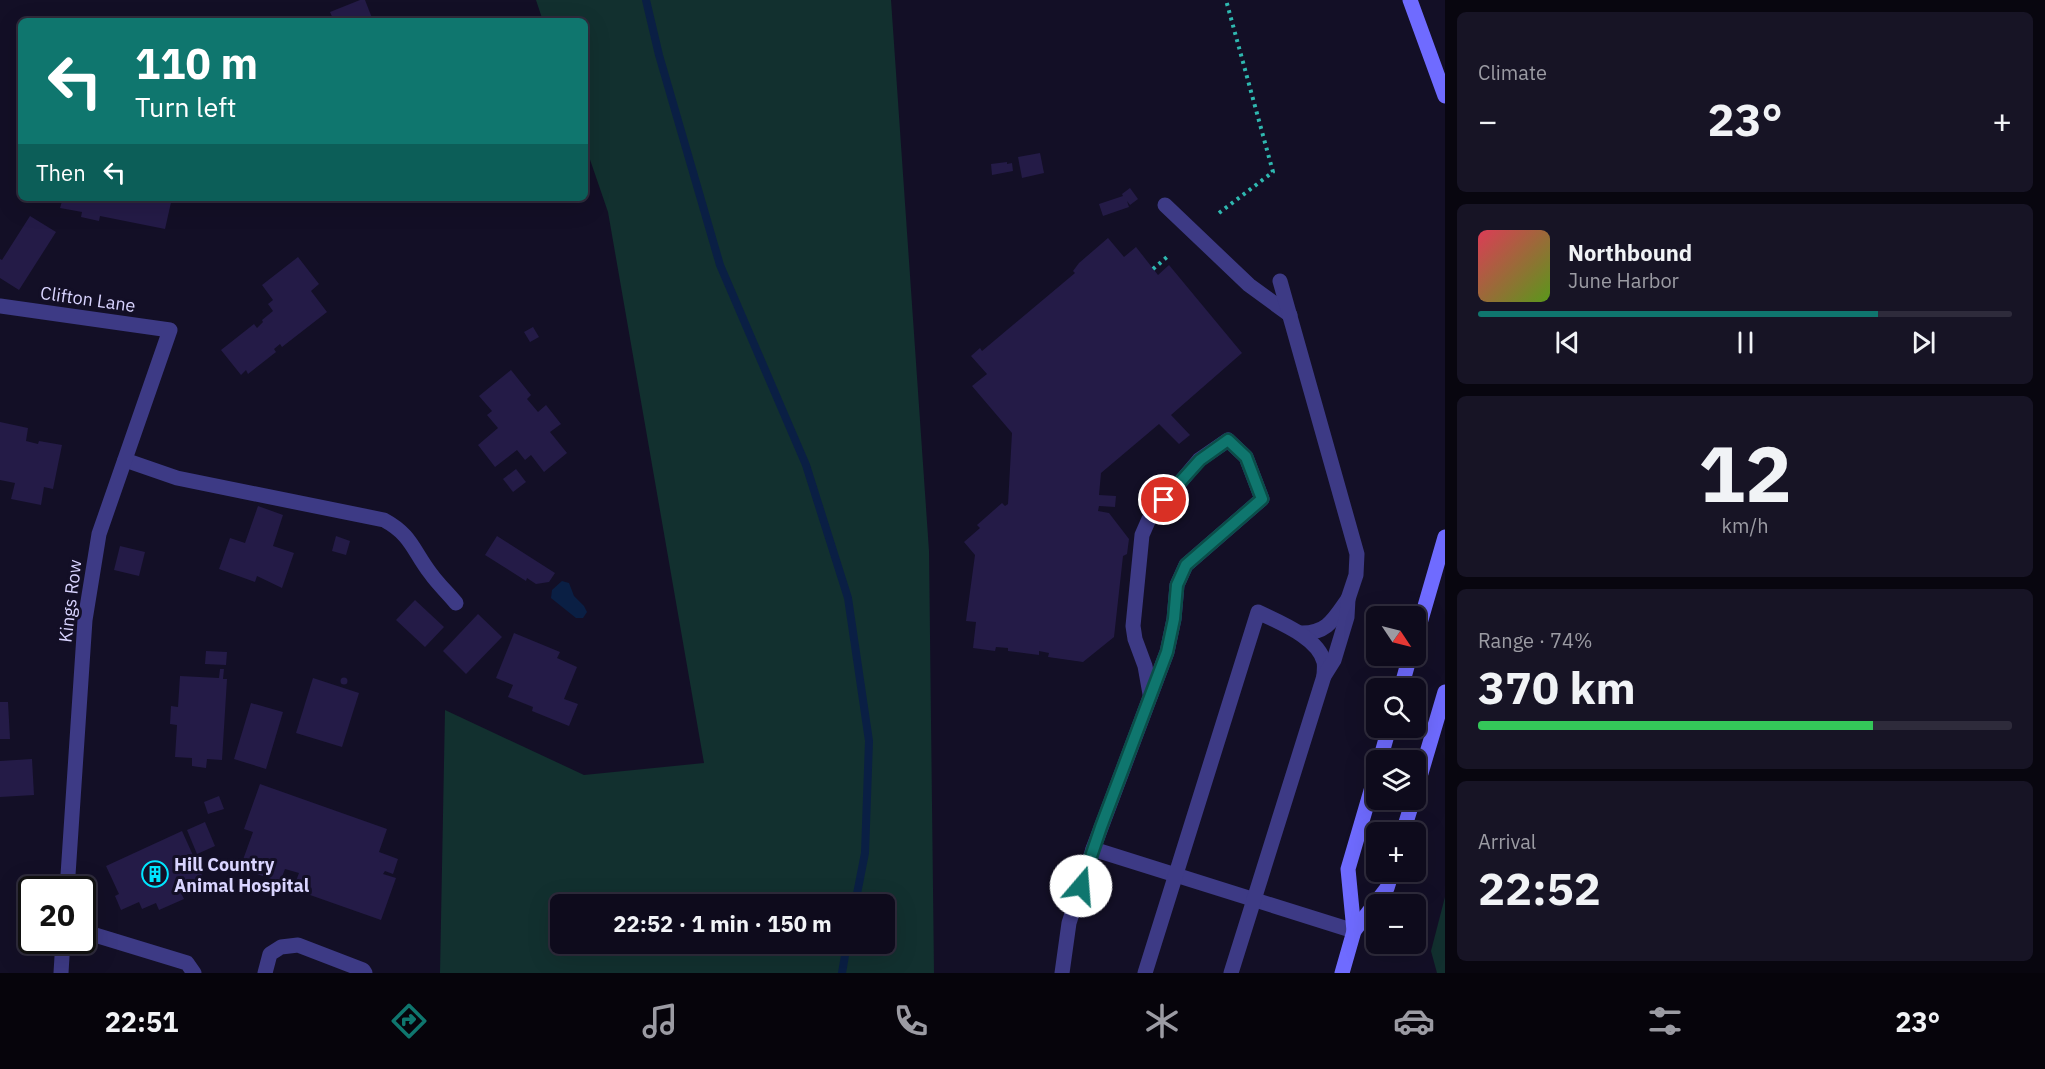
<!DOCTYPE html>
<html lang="en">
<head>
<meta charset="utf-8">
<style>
	:root { --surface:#0e0b1c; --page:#171425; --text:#f1f3f6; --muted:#9b9ba3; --line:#2e2b3b; --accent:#0f766e }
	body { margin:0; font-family:"IBM Plex Sans",sans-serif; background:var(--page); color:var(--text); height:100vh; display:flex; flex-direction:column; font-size:22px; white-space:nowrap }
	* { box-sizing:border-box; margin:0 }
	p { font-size:20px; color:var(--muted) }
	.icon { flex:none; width:33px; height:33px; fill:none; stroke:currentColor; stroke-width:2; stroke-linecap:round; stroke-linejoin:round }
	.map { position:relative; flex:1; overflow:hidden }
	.sheet { display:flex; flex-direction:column; gap:12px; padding:12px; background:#08060f; width:600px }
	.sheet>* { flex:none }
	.banner { position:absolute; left:18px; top:18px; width:570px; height:183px; border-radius:9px; box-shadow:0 6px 24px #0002,0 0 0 2px var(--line); background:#0f766e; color:#fff; overflow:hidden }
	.needle { width:39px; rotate:125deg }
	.buttons { position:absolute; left:1366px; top:606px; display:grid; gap:12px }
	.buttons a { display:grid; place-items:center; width:60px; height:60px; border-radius:9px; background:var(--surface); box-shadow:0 6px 24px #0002,0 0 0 2px var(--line); font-size:30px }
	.speed { position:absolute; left:18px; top:876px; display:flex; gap:12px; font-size:30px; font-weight:700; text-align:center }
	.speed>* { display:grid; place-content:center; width:78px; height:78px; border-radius:50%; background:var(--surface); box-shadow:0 6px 24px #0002,0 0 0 2px var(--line); line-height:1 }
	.speed .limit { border:3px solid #111; border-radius:9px; background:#fff; color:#111 }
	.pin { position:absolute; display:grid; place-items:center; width:51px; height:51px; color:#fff; margin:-26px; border:3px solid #fff; border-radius:50%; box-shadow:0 2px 6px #0007 }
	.me { position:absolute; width:66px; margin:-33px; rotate:18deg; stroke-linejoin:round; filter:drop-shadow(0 0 4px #0008) }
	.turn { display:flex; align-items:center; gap:21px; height:126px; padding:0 18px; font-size:27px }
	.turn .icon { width:78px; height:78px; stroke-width:2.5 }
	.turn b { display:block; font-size:42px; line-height:51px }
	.then { display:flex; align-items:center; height:57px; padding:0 18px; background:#0003; gap:12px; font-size:22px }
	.big { font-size:45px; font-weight:700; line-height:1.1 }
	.sheet .tile { flex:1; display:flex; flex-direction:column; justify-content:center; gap:9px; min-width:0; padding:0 21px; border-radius:9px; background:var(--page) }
	.sheet .dial { align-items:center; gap:0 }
	.dial b { font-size:78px; line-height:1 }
	.song { display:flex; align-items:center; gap:18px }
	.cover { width:72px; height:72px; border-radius:9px; background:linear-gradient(135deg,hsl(350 70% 55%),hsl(90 70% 35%)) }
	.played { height:6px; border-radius:3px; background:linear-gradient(90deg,var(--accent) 75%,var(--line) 75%) }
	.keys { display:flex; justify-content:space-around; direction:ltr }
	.heat { display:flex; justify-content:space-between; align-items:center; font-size:33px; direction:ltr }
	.charge { height:9px; border-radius:4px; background:linear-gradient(90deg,#34c759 74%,var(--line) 0) }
	.trip { position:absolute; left:550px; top:894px; width:345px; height:60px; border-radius:9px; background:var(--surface); box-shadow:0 6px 24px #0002,0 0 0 2px var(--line); font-weight:700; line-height:60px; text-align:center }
	.tab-bar { display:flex; height:96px; justify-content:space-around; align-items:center; background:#06040b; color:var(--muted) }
	.tab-bar .icon { width:42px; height:42px }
	.tab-bar .selected { color:var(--accent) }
	.tab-bar b { font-size:27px; color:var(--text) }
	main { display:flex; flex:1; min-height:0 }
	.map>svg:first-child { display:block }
	.green { fill:#12302f; fill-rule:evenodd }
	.water { fill:#0a1f44 }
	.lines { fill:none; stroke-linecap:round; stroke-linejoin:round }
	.stream { stroke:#0a1f44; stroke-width:8 }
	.building { fill:#241b47 }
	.path { stroke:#2fb8b0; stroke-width:4; stroke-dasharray:3 4.5; stroke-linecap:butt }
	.lane { stroke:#3d3a85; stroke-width:15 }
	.street { stroke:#3d3a85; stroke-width:15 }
	.secondary { stroke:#6f6bff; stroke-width:15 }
	.route-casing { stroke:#0a4d48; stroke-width:15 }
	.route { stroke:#0f766e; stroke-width:10 }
	.labels { text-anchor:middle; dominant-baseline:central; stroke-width:6; stroke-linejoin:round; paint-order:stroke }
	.street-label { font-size:18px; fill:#d9d4ff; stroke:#130f26 }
	.poi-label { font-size:18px; font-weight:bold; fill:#d9d4ff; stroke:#130f26; text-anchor:start }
</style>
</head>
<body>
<main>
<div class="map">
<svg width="1445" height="973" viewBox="0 0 1445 973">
	<rect width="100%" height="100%" fill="#130f26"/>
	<g class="green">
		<path d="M 536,0 L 891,0 L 929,551 L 934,973 L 440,973 L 445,710 L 584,775 L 704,763 L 608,212 L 585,145 L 585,21 L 543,21 ZM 561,904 L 885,904 L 885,944 L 561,944 Z"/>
		<polygon points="1445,897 1445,973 1437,973 1431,951"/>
	</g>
	<polygon class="water" points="562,581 569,583 574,596 584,606 587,612 583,618 576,618 551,598 552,590"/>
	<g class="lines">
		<g class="stream">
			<polyline points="646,0 659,55 720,265 806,465 848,598 869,741 865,853 855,904"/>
			<polyline points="842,973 847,944"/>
		</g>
	</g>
	<g class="building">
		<polygon points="360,0 365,0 372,18 366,21 334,21 330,12"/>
		<polygon points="1040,153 1044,173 1022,178 1018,157"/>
		<polygon points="1007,162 1007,164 1012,163 1013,171 992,175 991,164"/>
		<polygon points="1130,188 1138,199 1130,205 1127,201 1129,207 1103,216 1099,204 1123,196 1122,194"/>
		<polygon points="63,198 172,198 165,229 100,216 99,221 81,217 82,212 60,208"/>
		<polygon points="30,216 56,232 19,290 0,278 0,259 2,260"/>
		<polygon points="1108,238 1124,257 1136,247 1158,275 1169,265 1242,353 1171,415 1190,435 1179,444 1159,424 1101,473 1099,495 1116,496 1115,507 1099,506 1098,511 1109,513 1129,539 1127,554 1123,556 1114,637 1083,662 1048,657 1049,653 1039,651 1039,655 1008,651 1008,648 996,647 995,651 973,648 976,622 966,621 975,555 964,542 980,528 977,525 1002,503 1005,506 1008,504 1012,433 972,386 987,374 971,356 980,348 982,351 1075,273 1073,271 1079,263"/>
		<polygon points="298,257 319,284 311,291 327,312 282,347 280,344 274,349 276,352 248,374 246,370 241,375 221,350 254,324 257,328 263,322 262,320 273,311 268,304 273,300 262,285"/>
		<polygon points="533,327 539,337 530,342 524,332"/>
		<polygon points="511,370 531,395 527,399 538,412 546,405 561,424 550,432 567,453 544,472 531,455 525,460 517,450 495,467 478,445 498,428 487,415 492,411 479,396"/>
		<polygon points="0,422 28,428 26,441 38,444 39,441 62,445 53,489 44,487 41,505 11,499 15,483 0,480"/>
		<polygon points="516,469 526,482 513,492 503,479"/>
		<polygon points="258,506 283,515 273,546 294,553 282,588 257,576 255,582 219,569 230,538 245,543"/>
		<polygon points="336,536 350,541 346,555 332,551"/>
		<polygon points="497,536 555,573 549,582 536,584 527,578 526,581 485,555"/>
		<polygon points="120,546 145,552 139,576 114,570"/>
		<polygon points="415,600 444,627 425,647 396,620"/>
		<polygon points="478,614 502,637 466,674 443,651"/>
		<polygon points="514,633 560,652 557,658 577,667 564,699 578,704 569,726 532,711 533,707 508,697 513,685 496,678"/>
		<polygon points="206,651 227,652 226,665 205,664"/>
		<polygon points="220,669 224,669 223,679 227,679 222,760 207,759 206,768 192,766 192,758 175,757 177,725 170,724 171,706 178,707 180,676 219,678"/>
		<circle cx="344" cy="681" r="3.5"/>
		<polygon points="313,678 359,693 342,747 296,733"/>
		<polygon points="0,702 8,702 10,739 0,739"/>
		<polygon points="251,703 283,712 266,769 234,759"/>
		<polygon points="32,759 34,795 0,797 0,761"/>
		<polygon points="260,784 387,829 379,852 398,859 393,874 385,871 383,874 396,878 381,920 293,889 299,873 285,869 280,882 240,868 253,832 244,829"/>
		<polygon points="219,796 224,809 208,814 204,802"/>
		<polygon points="205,822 215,846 197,854 187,830"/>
		<polygon points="182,831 205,882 181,893 184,899 159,910 156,903 142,909 139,902 121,910 115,896 119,894 106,866"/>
	</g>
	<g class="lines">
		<g class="path">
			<polyline points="1219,213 1273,172 1226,0"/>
			<polyline points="1153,269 1167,257"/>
		</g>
		<g class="lane">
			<polyline points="1165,205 1249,285 1290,315"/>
			<path d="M 125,460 L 177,478 L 384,520 C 412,535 413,551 431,574 C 438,584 448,593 456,603"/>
			<path d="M 1300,633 C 1327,634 1334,619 1348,599"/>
			<polyline points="1093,849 1354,931"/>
			<polyline points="82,931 187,963 194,973"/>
			<polyline points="265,973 270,954 281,947 298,945 363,970 365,973"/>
			<polyline points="1062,973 1069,923 1093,849 1167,652 1174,619 1177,585 1186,565 1262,499 1246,457 1228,440 1199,460 1149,519 1142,535 1133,626 1135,639 1145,666 1150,694"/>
			<path d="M 1145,973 L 1258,612 C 1278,622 1318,637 1324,662 C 1325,666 1324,672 1324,676"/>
			<polyline points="1231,973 1324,676 1334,660 1347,617 1348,599 1356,575 1357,554 1280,281"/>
		</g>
		<g class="street">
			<polyline points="0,306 170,330 99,534 85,620 67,890"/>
			<polyline points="61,973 63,940"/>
		</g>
		<g class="secondary">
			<polyline points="1410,0 1445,96"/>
			<polyline points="1416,637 1445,537"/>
			<polyline points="1401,688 1410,656"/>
			<polyline points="1380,760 1389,728"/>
			<polyline points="1416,790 1445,692"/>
			<polyline points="1403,832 1413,800"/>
			<polyline points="1354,931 1348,869 1377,770"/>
			<polyline points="1342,973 1354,931 1387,888 1392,872"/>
		</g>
	</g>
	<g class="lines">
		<g class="route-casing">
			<polyline id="route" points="1081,886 1101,827 1167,652 1174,619 1177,585 1186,565 1262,499 1246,457 1228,440 1200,460 1164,500"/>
		</g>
		<use href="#route" class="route"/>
	</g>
	<defs>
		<g id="building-ring" transform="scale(1.35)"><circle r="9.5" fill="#130f26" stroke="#00e5ff" stroke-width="1.5"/><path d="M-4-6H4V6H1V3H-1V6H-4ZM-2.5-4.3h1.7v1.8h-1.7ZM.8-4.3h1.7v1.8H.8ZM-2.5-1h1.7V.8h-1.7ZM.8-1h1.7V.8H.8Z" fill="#00e5ff"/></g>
	</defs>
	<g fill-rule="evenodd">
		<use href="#building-ring" x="155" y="874"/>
	</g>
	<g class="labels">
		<g class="street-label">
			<text transform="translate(88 299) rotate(8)">Clifton Lane</text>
			<text transform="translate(70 601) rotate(-83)">Kings Row</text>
		</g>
		<g class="poi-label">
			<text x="174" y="864">Hill Country<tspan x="174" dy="21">Animal Hospital</tspan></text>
		</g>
	</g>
</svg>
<div class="buttons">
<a><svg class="needle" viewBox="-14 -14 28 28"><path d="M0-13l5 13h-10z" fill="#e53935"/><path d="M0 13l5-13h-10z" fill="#9b9ba3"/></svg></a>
<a><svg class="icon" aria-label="search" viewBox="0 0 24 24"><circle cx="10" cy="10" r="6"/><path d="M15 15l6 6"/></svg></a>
<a><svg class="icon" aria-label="layers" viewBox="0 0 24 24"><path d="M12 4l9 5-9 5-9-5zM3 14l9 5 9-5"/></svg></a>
<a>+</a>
<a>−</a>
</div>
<div class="speed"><div class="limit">20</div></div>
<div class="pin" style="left:1164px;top:500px;background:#d93025"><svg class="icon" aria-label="arrive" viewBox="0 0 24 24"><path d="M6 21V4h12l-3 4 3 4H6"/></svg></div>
<svg class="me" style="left:1081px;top:886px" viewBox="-20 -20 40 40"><circle r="19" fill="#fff"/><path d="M0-13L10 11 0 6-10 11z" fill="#0f766e"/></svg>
<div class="trip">22:52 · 1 min · 150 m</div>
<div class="banner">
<div class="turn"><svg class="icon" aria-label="left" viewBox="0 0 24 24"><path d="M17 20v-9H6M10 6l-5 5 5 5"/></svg><div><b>110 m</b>Turn left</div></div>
<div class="then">Then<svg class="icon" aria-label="left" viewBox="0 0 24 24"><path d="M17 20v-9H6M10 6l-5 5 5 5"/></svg></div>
</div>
</div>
<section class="sheet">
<div class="tile"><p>Climate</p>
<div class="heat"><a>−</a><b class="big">23°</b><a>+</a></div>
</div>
<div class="tile">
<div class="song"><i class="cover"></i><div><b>Northbound</b><p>June Harbor</p></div></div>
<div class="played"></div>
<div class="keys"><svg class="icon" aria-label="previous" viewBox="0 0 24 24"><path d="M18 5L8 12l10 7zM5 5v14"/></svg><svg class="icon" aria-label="pause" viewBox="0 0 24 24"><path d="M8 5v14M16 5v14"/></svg><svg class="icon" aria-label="next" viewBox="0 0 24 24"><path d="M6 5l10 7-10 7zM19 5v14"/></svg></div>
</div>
<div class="tile dial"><b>12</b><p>km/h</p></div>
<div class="tile"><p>Range · 74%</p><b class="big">370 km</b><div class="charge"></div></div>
<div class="tile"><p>Arrival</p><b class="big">22:52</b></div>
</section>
</main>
<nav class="tab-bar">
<b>22:51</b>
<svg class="icon selected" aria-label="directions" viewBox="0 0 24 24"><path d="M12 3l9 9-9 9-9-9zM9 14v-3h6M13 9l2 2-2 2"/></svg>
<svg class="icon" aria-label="music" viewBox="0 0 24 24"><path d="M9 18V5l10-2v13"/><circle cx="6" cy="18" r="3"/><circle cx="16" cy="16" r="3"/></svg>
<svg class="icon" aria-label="phone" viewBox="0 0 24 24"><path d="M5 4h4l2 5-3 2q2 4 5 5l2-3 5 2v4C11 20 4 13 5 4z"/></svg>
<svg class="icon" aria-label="climate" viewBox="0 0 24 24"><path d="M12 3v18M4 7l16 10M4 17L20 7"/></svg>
<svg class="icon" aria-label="car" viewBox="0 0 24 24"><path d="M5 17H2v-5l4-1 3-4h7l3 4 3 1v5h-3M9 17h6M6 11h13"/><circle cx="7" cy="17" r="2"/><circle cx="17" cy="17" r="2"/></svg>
<svg class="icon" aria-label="filters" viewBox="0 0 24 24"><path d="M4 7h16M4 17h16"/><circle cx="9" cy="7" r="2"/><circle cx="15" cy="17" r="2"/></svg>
<b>23°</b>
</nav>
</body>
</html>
